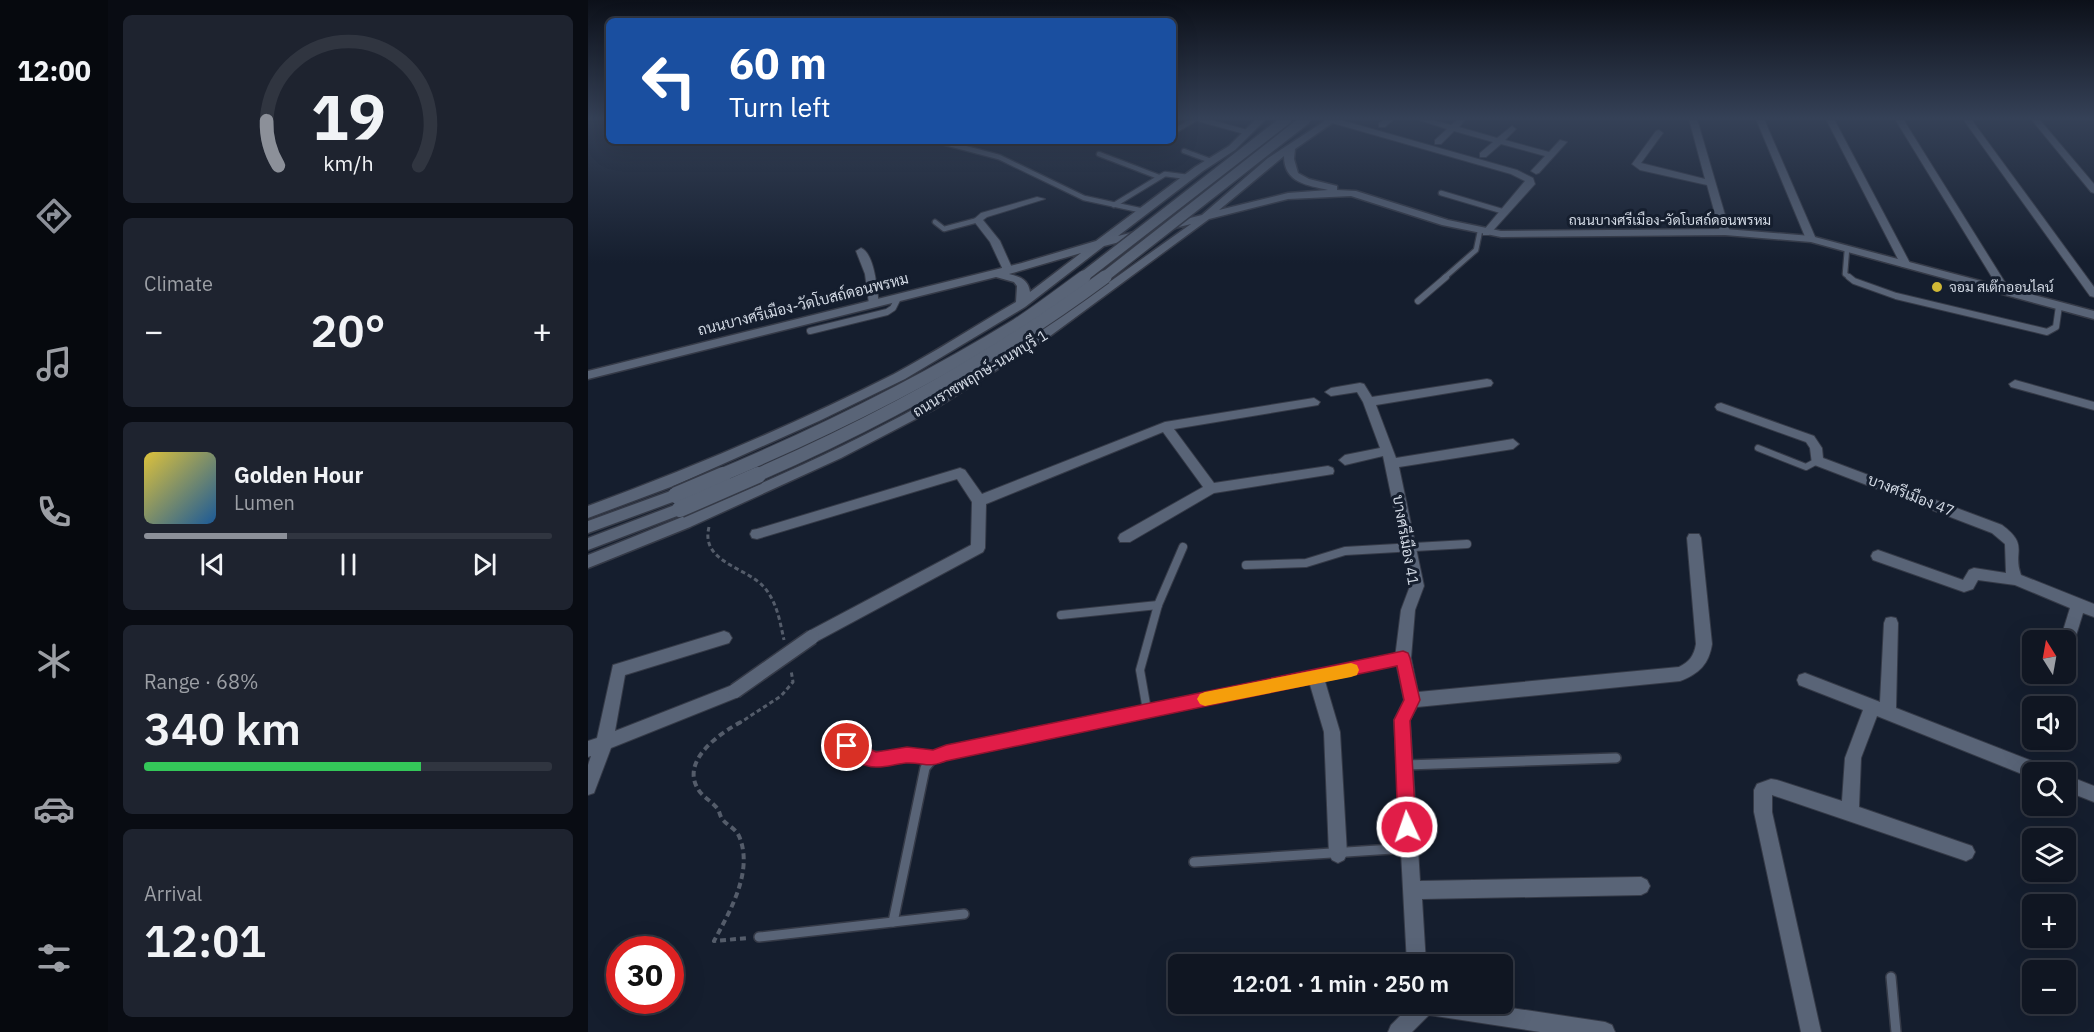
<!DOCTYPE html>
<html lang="en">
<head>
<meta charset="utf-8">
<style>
	:root { --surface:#101622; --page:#1e232f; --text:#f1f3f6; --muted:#9c9fa5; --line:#303540; --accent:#8c9099 }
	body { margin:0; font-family:"IBM Plex Sans",Sarabun,sans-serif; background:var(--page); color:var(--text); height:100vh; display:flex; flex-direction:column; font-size:22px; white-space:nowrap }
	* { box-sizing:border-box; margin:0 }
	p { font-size:20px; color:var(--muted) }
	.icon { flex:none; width:33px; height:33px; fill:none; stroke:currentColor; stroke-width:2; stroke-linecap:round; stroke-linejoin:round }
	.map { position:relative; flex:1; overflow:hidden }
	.sheet { display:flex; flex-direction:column; gap:15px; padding:15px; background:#090c13; width:480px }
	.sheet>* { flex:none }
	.hud { position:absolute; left:18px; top:18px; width:570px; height:126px; border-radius:9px; box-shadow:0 6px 24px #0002,0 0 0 2px var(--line); background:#1a4fa0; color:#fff; overflow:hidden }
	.needle { width:39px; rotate:349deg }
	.controls { position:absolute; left:1434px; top:630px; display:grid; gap:12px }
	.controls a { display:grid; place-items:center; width:54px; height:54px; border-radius:9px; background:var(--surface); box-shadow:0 6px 24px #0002,0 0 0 2px var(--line); font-size:30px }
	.speed { position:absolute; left:18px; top:936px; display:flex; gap:12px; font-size:30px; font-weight:700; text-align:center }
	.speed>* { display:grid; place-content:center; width:78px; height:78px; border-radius:50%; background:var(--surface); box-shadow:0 6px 24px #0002,0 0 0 2px var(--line); line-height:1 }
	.speed .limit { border:9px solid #d22; background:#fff; color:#111 }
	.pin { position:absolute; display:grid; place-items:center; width:51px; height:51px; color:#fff; margin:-26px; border:3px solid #fff; border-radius:50%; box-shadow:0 2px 6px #0007 }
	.me { position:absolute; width:66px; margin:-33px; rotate:357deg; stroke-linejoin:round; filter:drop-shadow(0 0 4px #0008) }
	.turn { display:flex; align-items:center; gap:21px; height:126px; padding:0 24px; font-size:27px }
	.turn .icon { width:78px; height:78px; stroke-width:2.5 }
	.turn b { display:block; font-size:42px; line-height:51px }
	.big { font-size:45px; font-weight:600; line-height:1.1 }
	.sheet .card { flex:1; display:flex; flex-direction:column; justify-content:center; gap:9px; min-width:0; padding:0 21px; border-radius:9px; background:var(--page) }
	.sheet .dial { align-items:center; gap:0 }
	.dial svg { height:156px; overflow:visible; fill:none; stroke:var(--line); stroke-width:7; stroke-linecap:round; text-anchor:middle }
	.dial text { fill:var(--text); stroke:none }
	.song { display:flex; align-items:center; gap:18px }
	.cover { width:72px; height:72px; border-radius:9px; background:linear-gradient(135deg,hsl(50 70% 55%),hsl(210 70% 35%)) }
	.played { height:6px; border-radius:3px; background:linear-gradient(90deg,var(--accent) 35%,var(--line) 35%) }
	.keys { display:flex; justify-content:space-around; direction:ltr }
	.heat { display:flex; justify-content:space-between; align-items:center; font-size:33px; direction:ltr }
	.charge { height:9px; border-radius:4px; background:linear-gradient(90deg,#34c759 68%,var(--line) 0) }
	.trip { position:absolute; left:580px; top:954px; width:345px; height:60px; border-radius:9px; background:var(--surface); box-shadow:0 6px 24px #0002,0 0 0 2px var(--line); font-weight:600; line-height:60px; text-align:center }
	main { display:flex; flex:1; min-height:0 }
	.tab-bar { display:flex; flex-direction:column; width:108px; justify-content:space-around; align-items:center; background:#06090e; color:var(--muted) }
	.tab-bar .icon { width:42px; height:42px }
	.tab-bar .on { color:var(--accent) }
	.tab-bar b { font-size:27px; color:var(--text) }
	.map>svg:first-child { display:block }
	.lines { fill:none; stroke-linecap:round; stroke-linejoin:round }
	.lane-far3-casing { stroke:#353a47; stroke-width:7 }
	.lane-far2-casing { stroke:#353a47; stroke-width:8 }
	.lane-far1-casing { stroke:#353a47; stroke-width:10 }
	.lane-casing { stroke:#353a47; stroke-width:12 }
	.street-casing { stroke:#353a47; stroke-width:2 }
	.secondary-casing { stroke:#353a47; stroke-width:3 }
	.path-far1 { stroke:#545c6a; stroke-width:3; stroke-dasharray:4.5 3; stroke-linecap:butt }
	.path { stroke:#545c6a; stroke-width:4; stroke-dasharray:6 4; stroke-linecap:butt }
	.lane-far3 { stroke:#596477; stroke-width:4.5 }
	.lane-far2 { stroke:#596477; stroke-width:6 }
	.lane-far1 { stroke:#596477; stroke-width:8 }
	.lane { stroke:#596477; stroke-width:9 }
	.street { fill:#596477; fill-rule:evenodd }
	.secondary { fill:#596477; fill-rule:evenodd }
	.street-bridge-casing { stroke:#353a47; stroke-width:17; stroke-linecap:butt }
	.secondary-bridge-far2-casing { stroke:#353a47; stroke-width:13; stroke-linecap:butt }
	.secondary-bridge-far1-casing { stroke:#353a47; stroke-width:15; stroke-linecap:butt }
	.secondary-bridge-casing { stroke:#353a47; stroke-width:19; stroke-linecap:butt }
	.street-bridge { stroke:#596477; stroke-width:14 }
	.secondary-bridge-far2 { stroke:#596477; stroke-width:10 }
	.secondary-bridge-far1 { stroke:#596477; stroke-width:13 }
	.secondary-bridge { stroke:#596477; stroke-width:16 }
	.route { fill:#e11d48; stroke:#92132f; stroke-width:1.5 }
	.slow { fill:#f59e0b }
	.poi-dot { fill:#d0b836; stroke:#151e2e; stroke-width:2 }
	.labels { text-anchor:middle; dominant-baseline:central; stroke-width:6; stroke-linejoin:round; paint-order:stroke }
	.far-street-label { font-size:14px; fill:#d2d9e4; stroke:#151e2e }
	.far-poi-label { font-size:14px; fill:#d2d9e4; stroke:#151e2e; text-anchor:start }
	.street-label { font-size:15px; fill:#d2d9e4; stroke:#151e2e }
</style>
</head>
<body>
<main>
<nav class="tab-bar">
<b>12:00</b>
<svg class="icon on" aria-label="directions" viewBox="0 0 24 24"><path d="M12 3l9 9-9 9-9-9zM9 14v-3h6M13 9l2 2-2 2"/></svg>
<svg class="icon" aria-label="music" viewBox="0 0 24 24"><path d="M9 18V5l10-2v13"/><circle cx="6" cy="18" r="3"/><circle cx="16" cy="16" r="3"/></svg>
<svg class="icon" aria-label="phone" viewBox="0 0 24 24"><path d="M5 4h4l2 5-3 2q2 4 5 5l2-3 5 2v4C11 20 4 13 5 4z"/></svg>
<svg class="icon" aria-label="climate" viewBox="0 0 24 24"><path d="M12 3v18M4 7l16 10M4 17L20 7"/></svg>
<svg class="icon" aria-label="car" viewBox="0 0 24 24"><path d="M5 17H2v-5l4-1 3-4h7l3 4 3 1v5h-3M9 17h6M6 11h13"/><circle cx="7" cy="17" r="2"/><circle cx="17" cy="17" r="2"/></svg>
<svg class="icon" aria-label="filters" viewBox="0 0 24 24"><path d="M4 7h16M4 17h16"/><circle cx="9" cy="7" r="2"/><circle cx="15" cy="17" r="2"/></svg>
</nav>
<section class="sheet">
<div class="card dial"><svg viewBox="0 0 100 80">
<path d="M14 69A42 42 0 1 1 86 69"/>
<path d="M14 69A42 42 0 0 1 8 46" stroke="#8c9099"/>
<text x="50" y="56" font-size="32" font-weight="700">19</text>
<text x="50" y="72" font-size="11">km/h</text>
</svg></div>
<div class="card"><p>Climate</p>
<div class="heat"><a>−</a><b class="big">20°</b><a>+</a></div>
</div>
<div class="card">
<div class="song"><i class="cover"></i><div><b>Golden Hour</b><p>Lumen</p></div></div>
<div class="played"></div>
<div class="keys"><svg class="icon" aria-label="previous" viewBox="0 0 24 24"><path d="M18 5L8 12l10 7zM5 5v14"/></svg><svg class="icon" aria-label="pause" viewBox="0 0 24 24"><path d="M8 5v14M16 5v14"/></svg><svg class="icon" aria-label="next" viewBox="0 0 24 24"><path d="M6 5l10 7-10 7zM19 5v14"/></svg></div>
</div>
<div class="card"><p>Range · 68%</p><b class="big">340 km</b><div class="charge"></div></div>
<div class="card"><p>Arrival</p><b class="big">12:01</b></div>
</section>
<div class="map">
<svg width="1506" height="1032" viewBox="0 0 1506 1032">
	<rect width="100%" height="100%" fill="#151e2e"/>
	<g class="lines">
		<g class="lane-far3-casing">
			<g id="lane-far3">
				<polyline points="611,119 658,132"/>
				<polyline points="585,132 607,119"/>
				<polyline points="350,141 411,157 496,198 556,211"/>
				<polyline points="596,151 623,161"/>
				<polyline points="511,154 571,177"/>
				<polyline points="853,193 917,212"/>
				<polyline points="526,205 577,174 600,177"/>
				<polyline points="347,222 356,229 390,220"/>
				<polyline points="1259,249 1257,274 1262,278"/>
				<polyline points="856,278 888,250 892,231"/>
			</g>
		</g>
		<g class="lane-far2-casing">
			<g id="lane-far2">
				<polyline points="1261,277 1266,281 1308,296 1459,332 1468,327 1471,306"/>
				<polyline points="830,301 858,277"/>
				<polyline points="222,331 299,312 305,308 310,298"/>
				<polyline points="1170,448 1218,467 1229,461"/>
			</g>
		</g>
		<g class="lane-far1-casing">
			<g id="lane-far1">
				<polyline points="658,565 718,563 757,551 879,544"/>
				<polyline points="473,615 570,605"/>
				<polyline points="559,710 552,670 570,605 595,547"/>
				<polyline points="498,724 815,658"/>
			</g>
		</g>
		<g class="lane-casing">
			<g id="lane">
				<path d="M 248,736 C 287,769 300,752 345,758"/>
				<polyline points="818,765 1028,758"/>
				<polyline points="606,862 820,848"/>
				<polyline points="305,922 337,768 345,758 358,753 505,722"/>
				<polyline points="171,937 376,914"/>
				<polyline points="1303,977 1308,1032"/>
			</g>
		</g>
		<g class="street-casing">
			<g id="street">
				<polygon points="741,119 749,119 929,170 945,178 947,184 901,235 895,235 895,231 937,181 923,174 741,122"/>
				<polygon points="797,119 806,119 797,127 791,127 791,123"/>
				<polygon points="828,119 840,119 863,125 870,119 878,119 871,127 909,138 924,126 928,129 917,140 961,152 972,140 979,142 951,173 948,174 943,171 957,156 913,144 898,157 892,157 892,153 905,142 866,131 853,144 847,144 847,140 859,129"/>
				<polygon points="1101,119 1109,119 1142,232 1140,234 1132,232 1119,185 1052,170 1044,164 1068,131 1071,130 1075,133 1053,163 1117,179"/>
				<polygon points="1168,119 1176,119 1228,239 1226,241 1218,239"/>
				<polygon points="1238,119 1246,119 1323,265 1322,267 1314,267 1313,265"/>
				<polygon points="1307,119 1315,119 1423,292 1422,294 1414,294 1413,292"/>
				<polygon points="1375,119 1383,119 1506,287 1506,297 1502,296"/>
				<polygon points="1443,119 1451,119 1506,184 1506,193 1503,192"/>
				<polygon points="449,197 457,199 399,217 395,220 412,241 425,270 424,272 416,272 402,242 385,220 393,213"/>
				<path d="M 273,248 C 287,254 289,290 291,304 L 286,307 L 281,304 L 277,274 L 268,251 Z"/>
				<path d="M 899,379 L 903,380 L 905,383 L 903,386 L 788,405 L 808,458 L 925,439 L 931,444 L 925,449 L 811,467 L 836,586 L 827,610 L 823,658 L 830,692 L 1091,667 C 1101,662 1106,656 1108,644 L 1099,538 L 1101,534 L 1111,534 L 1113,538 L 1124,644 C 1121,664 1111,674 1092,681 L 829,707 L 822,720 L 832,881 L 1053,877 L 1059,880 L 1062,886 L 1059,892 L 1053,895 L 834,899 L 838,964 L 819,964 L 806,720 L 816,700 L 807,658 L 813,610 L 822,586 L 795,456 L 757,465 L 751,460 L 757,455 L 792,448 L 775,402 L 769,392 L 743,396 L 737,392 L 743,388 L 772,383 L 776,384 L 784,397 Z"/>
				<polygon points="1427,380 1506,402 1506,410 1423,387 1421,384"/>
				<polygon points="726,398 732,402 730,405 586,429 626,483 740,466 745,468 746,471 745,474 626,493 542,542 532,542 530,538 532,534 615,487 575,432 398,504 397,548 395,552 224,644 219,642 216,637 219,632 383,545 384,502 369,479 169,539 164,538 162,534 164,530 169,529 372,468 377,470 394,494 577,422"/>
				<path d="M 1133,403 L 1226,436 L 1234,448 L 1235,458 L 1414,525 C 1442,546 1424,551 1433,575 L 1506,604 L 1506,617 L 1495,613 L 1487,639 L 1482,641 L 1477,639 L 1474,634 L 1482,608 L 1427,585 L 1390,580 L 1385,589 L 1376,592 L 1285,560 L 1283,556 L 1285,552 L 1290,550 L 1375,580 L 1381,570 L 1386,568 L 1418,573 L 1417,544 L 1404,533 L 1224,464 L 1222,448 L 1218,442 L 1129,410 L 1127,407 L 1129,404 Z"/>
				<polygon points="1303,617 1308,618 1310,623 1308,708 1457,766 1459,772 1444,772 1444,778 1289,716 1273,758 1271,807 1384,846 1387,852 1384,858 1378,861 1184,795 1184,812 1233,1032 1213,1032 1166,812 1166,790 1169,784 1183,779 1189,780 1254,801 1257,758 1275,710 1211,685 1209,680 1211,675 1217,673 1292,702 1296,623 1298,618"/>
				<polygon points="136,631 141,633 144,638 141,643 37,675 27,731 147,684 153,686 155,691 153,696 23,748 6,793 0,795 0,765 3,756 0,757 0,741 9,738 25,665"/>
				<polygon points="728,671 734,673 736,678 752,732 759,854 756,860 750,863 744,860 741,854 736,732 720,678 722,673"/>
				<polygon points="1478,775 1506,786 1506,802 1478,791"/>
				<polygon points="824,1004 897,1004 1017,1022 1024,1025 1027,1032 952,1032 841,1015 824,1032 800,1032 803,1025"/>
			</g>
		</g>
		<g class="secondary-casing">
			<g id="secondary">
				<path d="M 668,119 L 678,119 L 647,150 L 615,171 L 530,236 L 614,215 L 680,158 L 740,119 L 750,119 L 707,149 L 706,159 L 710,173 L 721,179 L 749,186 L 749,190 L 768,191 L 860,220 L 913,231 L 1137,229 L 1223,236 L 1506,311 L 1506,319 L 1223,242 L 1137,235 L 913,237 L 854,225 L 763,196 L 700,199 L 621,219 L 458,339 L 345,410 L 253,458 L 102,527 L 0,568 L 0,555 C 113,510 229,463 335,404 C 429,351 515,286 603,224 L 516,246 L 437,307 L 317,379 L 231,421 L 88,485 L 0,518 L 0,506 C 104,468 207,424 306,374 C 347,352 387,326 428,302 L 429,286 L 426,282 L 408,277 L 0,379 L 0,371 L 434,263 L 508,241 L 607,167 L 641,146 ZM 696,156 C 696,183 719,185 740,190 L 700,193 L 631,210 ZM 493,253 L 442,292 C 440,279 432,277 421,274 Z"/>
				<polygon points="88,489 93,491 95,495 93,499 0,533 0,521"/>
				<polygon points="92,503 97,505 99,509 97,513 0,550 0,538"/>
			</g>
		</g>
		<g class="path-far1">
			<path d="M 121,527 C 112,562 158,567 176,587 C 189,602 192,622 196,640"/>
			<polyline points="150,724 193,696 205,682 203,670"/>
		</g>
		<path class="path" d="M 153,722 C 130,734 90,763 112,792 C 117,798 124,802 129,808 C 132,812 132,817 135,820 C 140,826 147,828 151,836 C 166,871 142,911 126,941 L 161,938"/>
		<use href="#lane-far3" class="lane-far3"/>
		<use href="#lane-far2" class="lane-far2"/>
		<use href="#lane-far1" class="lane-far1"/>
		<use href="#lane" class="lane"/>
		<use href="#street" class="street"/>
		<use href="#secondary" class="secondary"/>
		<g class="street-bridge-casing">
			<polyline id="street-bridge" points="147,691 224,637"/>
		</g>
		<g class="secondary-bridge-far2-casing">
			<g id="secondary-bridge-far2">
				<polyline points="494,278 699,119"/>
				<polyline points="515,278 718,119"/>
			</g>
		</g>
		<g class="secondary-bridge-far1-casing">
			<g id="secondary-bridge-far1">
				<path d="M 131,476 C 233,433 334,383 429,325 C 452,310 474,293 496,277"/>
				<path d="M 167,476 C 291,422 408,358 517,277"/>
			</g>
		</g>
		<g class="secondary-bridge-casing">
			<g id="secondary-bridge">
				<polyline points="88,495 135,475"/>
				<polyline points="92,509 170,475"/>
			</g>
		</g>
		<use href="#street-bridge" class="street-bridge"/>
		<use href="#secondary-bridge-far2" class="secondary-bridge-far2"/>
		<use href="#secondary-bridge-far1" class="secondary-bridge-far1"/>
		<use href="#secondary-bridge" class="secondary-bridge"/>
	</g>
	<linearGradient id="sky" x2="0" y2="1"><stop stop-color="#0c1019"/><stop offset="0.45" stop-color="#354157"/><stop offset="1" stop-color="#354157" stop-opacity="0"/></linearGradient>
	<rect width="1506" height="263" fill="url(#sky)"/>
	<path class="route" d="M 815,651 L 820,653 L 822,658 L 832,700 L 822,721 L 828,827 L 826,833 L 819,836 L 813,833 L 810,827 L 806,720 L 816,700 L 809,666 L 358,761 C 339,769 336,762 318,763 C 308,764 299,767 290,767 C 277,768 256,758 250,746 L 253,741 L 259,738 L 288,752 L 319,747 L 345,750 L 358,745 Z"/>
	<polygon class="slow" points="763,663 769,665 771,670 769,675 763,677 617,706 612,704 609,699 612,694 617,692"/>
	<circle class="poi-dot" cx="1349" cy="287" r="6"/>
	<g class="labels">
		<g class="far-street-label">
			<text x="1082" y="220">ถนนบางศรีเมือง-วัดโบสถ์ดอนพรหม</text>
		</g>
		<g class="far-poi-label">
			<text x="1361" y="287">จอม สเต๊กออนไลน์</text>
		</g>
		<g class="street-label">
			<text transform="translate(215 304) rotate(-14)">ถนนบางศรีเมือง-วัดโบสถ์ดอนพรหม</text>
			<text transform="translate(392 373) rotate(-31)">ถนนราชพฤกษ์-นนทบุรี 1</text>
			<text transform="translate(1323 495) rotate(21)">บางศรีเมือง 47</text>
			<text transform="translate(818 540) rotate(80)">บางศรีเมือง 41</text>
		</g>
	</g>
</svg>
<div class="controls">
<a><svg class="needle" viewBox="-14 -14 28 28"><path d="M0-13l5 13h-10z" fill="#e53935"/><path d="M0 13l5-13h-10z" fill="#9c9fa5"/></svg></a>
<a><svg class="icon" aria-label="sound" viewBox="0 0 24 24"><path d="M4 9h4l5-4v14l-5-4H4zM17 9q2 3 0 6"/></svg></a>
<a><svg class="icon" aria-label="search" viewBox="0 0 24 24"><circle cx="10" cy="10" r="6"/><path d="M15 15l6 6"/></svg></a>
<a><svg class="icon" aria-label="layers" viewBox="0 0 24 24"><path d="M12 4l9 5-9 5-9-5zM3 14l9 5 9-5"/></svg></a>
<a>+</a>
<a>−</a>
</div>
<div class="speed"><div class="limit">30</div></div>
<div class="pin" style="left:259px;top:746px;background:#d93025"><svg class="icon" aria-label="arrive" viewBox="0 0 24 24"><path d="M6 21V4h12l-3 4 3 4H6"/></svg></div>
<svg class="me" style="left:819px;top:827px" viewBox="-20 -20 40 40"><circle r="17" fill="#e11d48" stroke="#fff" stroke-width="3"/><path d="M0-11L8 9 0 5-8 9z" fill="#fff"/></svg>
<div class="trip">12:01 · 1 min · 250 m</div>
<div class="hud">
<div class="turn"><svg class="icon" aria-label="left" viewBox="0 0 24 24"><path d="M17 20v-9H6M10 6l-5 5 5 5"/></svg><div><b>60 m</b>Turn left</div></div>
</div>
</div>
</main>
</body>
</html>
